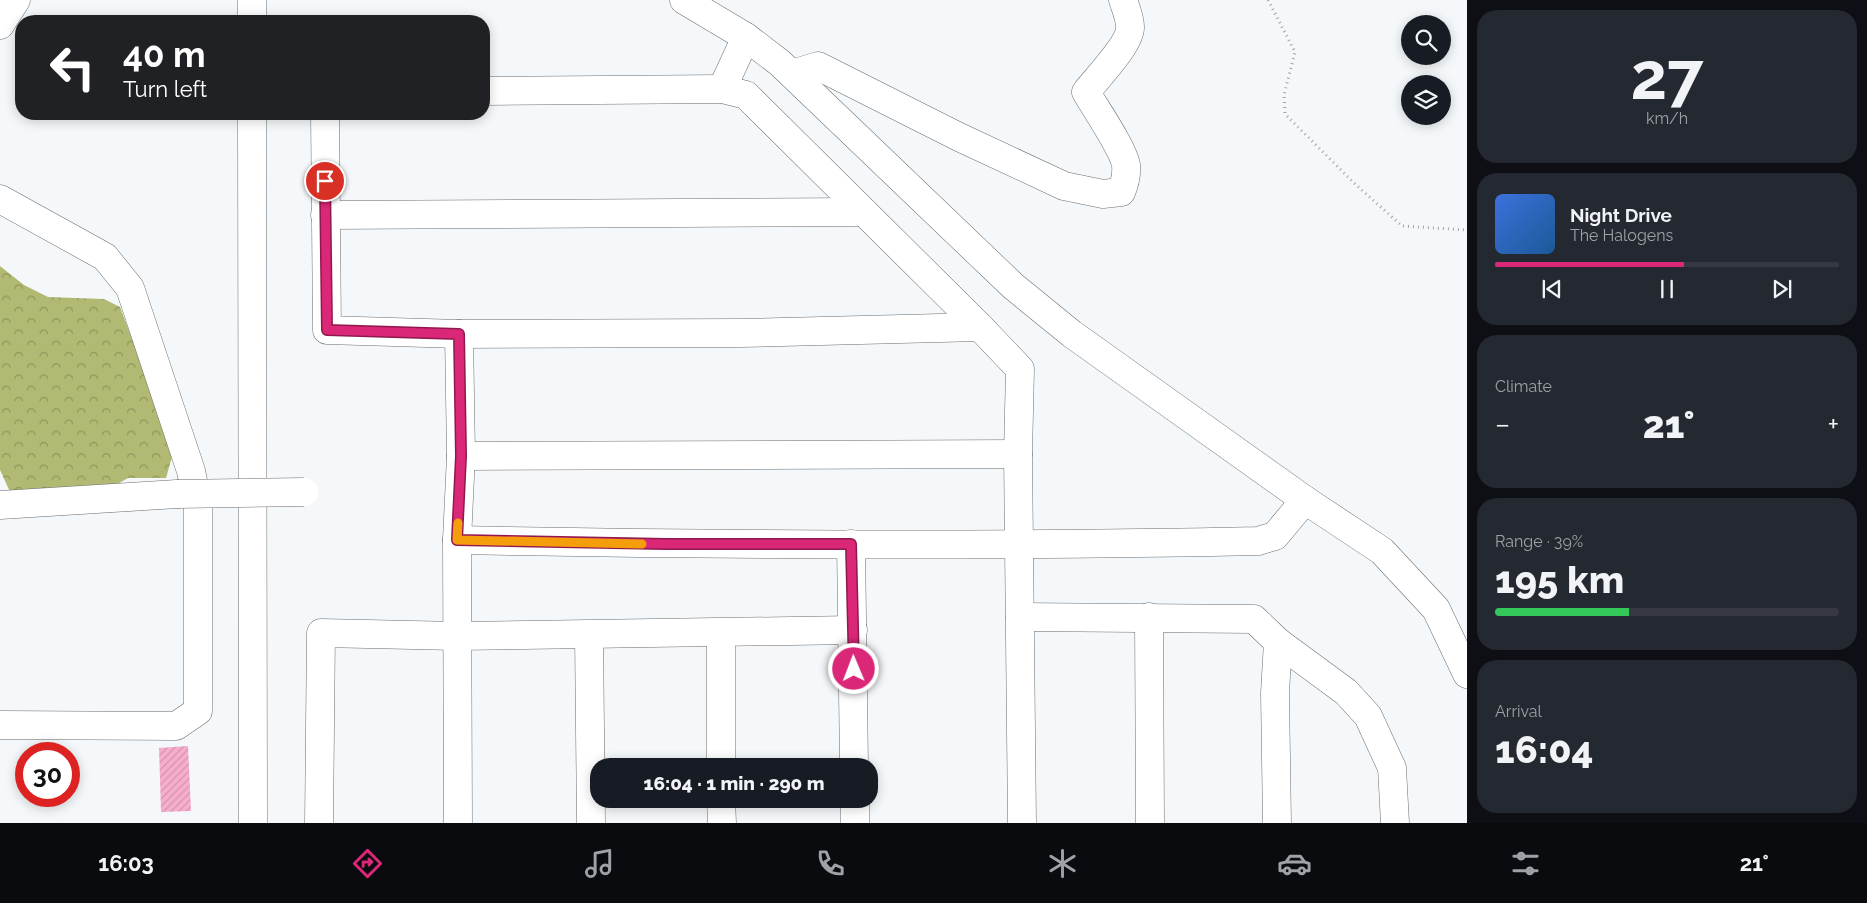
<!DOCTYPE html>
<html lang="en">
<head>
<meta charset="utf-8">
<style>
	:root { --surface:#171b24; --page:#242831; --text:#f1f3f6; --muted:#9ea1a6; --line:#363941; --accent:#db2777 }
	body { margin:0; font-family:Raleway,sans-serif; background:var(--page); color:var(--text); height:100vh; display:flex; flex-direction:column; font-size:19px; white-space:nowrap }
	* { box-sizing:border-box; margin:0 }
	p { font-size:16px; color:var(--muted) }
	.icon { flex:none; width:28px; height:28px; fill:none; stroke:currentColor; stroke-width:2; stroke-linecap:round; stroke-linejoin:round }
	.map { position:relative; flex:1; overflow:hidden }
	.side { display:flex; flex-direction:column; gap:10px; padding:10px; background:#0d0f14; width:400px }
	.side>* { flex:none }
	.banner { position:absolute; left:15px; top:15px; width:475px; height:105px; border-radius:20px; box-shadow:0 2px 12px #0003; background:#202124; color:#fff; overflow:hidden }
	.controls { position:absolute; left:1401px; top:15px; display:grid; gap:10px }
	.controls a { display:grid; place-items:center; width:50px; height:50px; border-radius:50%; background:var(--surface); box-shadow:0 2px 12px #0003; font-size:25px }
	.speed { position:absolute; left:15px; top:742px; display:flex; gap:10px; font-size:25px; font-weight:700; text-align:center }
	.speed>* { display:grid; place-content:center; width:65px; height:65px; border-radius:50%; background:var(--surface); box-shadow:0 2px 12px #0003; line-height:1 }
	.speed .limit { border:8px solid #d22; background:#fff; color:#111 }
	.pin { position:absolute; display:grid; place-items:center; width:42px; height:42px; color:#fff; margin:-21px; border:2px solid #fff; border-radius:50%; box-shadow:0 1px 5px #0007 }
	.me { position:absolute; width:55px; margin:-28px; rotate:359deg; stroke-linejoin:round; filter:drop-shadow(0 0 4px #0008) }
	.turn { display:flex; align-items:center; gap:18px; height:105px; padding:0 25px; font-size:22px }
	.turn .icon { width:65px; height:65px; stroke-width:2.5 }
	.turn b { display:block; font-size:35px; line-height:42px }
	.big { font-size:38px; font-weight:800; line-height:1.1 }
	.side .card { flex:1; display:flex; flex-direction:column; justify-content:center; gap:8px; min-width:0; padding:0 18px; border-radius:20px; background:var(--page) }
	.side .dial { align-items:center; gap:0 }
	.dial b { font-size:65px; line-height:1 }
	.song { display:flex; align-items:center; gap:15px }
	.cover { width:60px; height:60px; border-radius:8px; background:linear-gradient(135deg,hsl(220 70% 55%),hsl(210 70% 35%)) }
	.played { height:5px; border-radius:2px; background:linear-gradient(90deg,var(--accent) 55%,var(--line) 55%) }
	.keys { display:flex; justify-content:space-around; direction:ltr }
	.heat { display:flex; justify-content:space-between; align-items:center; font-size:28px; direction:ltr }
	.charge { height:8px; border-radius:4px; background:linear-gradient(90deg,#34c759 39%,var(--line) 0) }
	.trip { position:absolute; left:590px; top:758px; width:288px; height:50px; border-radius:20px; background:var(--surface); box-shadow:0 2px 12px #0003; font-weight:800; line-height:50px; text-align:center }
	.menu { display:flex; height:80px; justify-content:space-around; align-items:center; background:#090b0e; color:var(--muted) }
	.menu .icon { width:35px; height:35px }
	.menu .active { color:var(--accent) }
	.menu b { font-size:22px; color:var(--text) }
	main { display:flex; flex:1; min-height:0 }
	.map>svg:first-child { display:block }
	.forest { fill:url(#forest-crowns) }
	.building { fill:url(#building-hatch) }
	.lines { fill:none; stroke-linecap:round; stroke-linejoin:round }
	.minor-casing { stroke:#6b6d6f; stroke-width:29 }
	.path { stroke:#a1a3a4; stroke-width:3; stroke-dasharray:1 4; stroke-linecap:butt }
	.minor { stroke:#fff; stroke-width:28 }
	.minor-bridge-casing { stroke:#6b6d6f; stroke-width:29; stroke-linecap:butt }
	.minor-bridge { stroke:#fff; stroke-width:28 }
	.route-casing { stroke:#8e194d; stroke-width:12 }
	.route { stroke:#db2777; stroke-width:9 }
	.slow { stroke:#f59e0b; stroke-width:9 }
</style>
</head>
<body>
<main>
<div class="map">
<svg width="1467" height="823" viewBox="0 0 1467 823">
	<defs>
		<pattern id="forest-crowns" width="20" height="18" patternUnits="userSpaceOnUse" patternTransform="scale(1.25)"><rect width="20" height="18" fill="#b1b973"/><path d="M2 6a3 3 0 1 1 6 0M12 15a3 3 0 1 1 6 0" fill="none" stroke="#8f965e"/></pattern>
		<pattern id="building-hatch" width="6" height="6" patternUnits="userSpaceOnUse" patternTransform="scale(1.25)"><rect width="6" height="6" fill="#f6aecc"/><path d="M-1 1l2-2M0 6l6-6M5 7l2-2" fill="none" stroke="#d295af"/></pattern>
	</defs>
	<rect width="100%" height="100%" fill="#f5f8fa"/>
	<polygon class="forest" points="0,266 24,285 48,297 104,299 120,307 174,450 166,478 128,478 107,490 11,494 0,470"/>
	<polygon class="building" points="188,746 191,811 161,812 159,748"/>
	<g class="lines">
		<g class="minor-casing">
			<g id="minor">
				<polyline points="252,0 252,21"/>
				<polyline points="684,0 746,37 780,63 1013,286 1072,334 1305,500 1382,551 1436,609 1467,674"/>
				<polyline points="0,25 16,0"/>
				<path d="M 792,74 L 818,66 L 959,137 L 1064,186 L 1103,194 L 1121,192 C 1125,183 1127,175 1126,165 C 1123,148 1095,108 1086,92 C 1097,78 1131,43 1130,27 C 1130,18 1126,9 1123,0"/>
				<polyline points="722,89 746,37"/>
				<polyline points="484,91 722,89 746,95 980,327 1020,369 1018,454 1022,823"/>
				<polyline points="252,114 253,823"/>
				<polyline points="325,114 327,330 459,334 742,333 980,327"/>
				<polyline points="0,199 105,257 130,288 191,471 198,505 198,711 176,726 0,725"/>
				<polyline points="325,215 864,212"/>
				<polyline points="461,456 1018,454"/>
				<polyline points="0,505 177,494"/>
				<path d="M 457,540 C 724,545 991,547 1258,541 L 1275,536 L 1305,500"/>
				<polyline points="851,544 854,766"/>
				<polyline points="1020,617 1254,619 1278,642 1346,692 1368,716 1392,768 1395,823"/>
				<polyline points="1149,617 1150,823"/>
				<polyline points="721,633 721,766"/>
				<polyline points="589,635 591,823"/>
				<polyline points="721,799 722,823"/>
				<polyline points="855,799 855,823"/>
				<polyline points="319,823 321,633 458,636 853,630"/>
				<polyline points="458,823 457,540 461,456 459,334"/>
				<polyline points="1277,823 1275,693 1278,642"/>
			</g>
		</g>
		<polyline class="path" points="1268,0 1295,52 1284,95 1285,114 1355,184 1402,226 1467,230"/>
		<use href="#minor" class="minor"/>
		<g class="minor-bridge-casing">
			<polyline id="minor-bridge" points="177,494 304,492"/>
		</g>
		<use href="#minor-bridge" class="minor-bridge"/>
	</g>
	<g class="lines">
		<g class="route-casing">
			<polyline id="route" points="325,181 327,330 459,334 461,456 457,540 666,544 851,544 854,669"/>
		</g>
		<use href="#route" class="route"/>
		<polyline class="slow" points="458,523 457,540 642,544"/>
	</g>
</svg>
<div class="controls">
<a><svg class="icon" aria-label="search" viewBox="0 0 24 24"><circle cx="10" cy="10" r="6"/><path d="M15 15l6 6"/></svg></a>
<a><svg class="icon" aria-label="layers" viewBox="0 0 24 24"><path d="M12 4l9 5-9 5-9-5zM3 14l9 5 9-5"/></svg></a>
</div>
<div class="speed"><div class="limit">30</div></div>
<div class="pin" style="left:325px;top:181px;background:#d93025"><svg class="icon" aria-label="arrive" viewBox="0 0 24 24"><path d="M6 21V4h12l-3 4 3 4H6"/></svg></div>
<svg class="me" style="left:854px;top:669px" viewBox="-20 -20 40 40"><circle r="17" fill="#db2777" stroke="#fff" stroke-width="3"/><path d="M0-11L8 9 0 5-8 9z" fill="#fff"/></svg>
<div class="trip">16:04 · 1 min · 290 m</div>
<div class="banner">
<div class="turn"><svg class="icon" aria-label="left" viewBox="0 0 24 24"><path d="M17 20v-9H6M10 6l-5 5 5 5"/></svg><div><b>40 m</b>Turn left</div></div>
</div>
</div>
<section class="side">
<div class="card dial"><b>27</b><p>km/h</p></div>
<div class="card">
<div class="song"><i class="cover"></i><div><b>Night Drive</b><p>The Halogens</p></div></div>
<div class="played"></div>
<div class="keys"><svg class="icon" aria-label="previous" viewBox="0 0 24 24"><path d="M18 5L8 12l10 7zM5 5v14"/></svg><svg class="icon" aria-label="pause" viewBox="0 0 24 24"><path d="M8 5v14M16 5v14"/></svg><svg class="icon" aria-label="next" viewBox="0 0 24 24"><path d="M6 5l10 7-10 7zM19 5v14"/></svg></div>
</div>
<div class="card"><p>Climate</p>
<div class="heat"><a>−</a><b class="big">21°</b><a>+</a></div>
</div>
<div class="card"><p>Range · 39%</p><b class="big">195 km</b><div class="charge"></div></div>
<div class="card"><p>Arrival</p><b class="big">16:04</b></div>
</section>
</main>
<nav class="menu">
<b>16:03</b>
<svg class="icon active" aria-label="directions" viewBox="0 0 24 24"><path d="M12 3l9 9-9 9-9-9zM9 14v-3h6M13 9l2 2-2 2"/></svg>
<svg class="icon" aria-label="music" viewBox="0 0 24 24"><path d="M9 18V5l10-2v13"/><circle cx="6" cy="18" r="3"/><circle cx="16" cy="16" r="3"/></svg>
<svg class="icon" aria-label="phone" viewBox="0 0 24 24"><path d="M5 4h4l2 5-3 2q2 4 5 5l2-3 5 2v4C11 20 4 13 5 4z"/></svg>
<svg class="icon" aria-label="climate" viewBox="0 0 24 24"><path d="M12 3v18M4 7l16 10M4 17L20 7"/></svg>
<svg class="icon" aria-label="car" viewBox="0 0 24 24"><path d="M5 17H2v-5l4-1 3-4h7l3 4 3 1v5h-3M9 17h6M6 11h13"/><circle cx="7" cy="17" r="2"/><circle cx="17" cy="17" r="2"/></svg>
<svg class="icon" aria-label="filters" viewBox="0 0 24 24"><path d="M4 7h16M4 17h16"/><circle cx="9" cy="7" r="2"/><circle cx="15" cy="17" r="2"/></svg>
<b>21°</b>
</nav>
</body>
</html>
